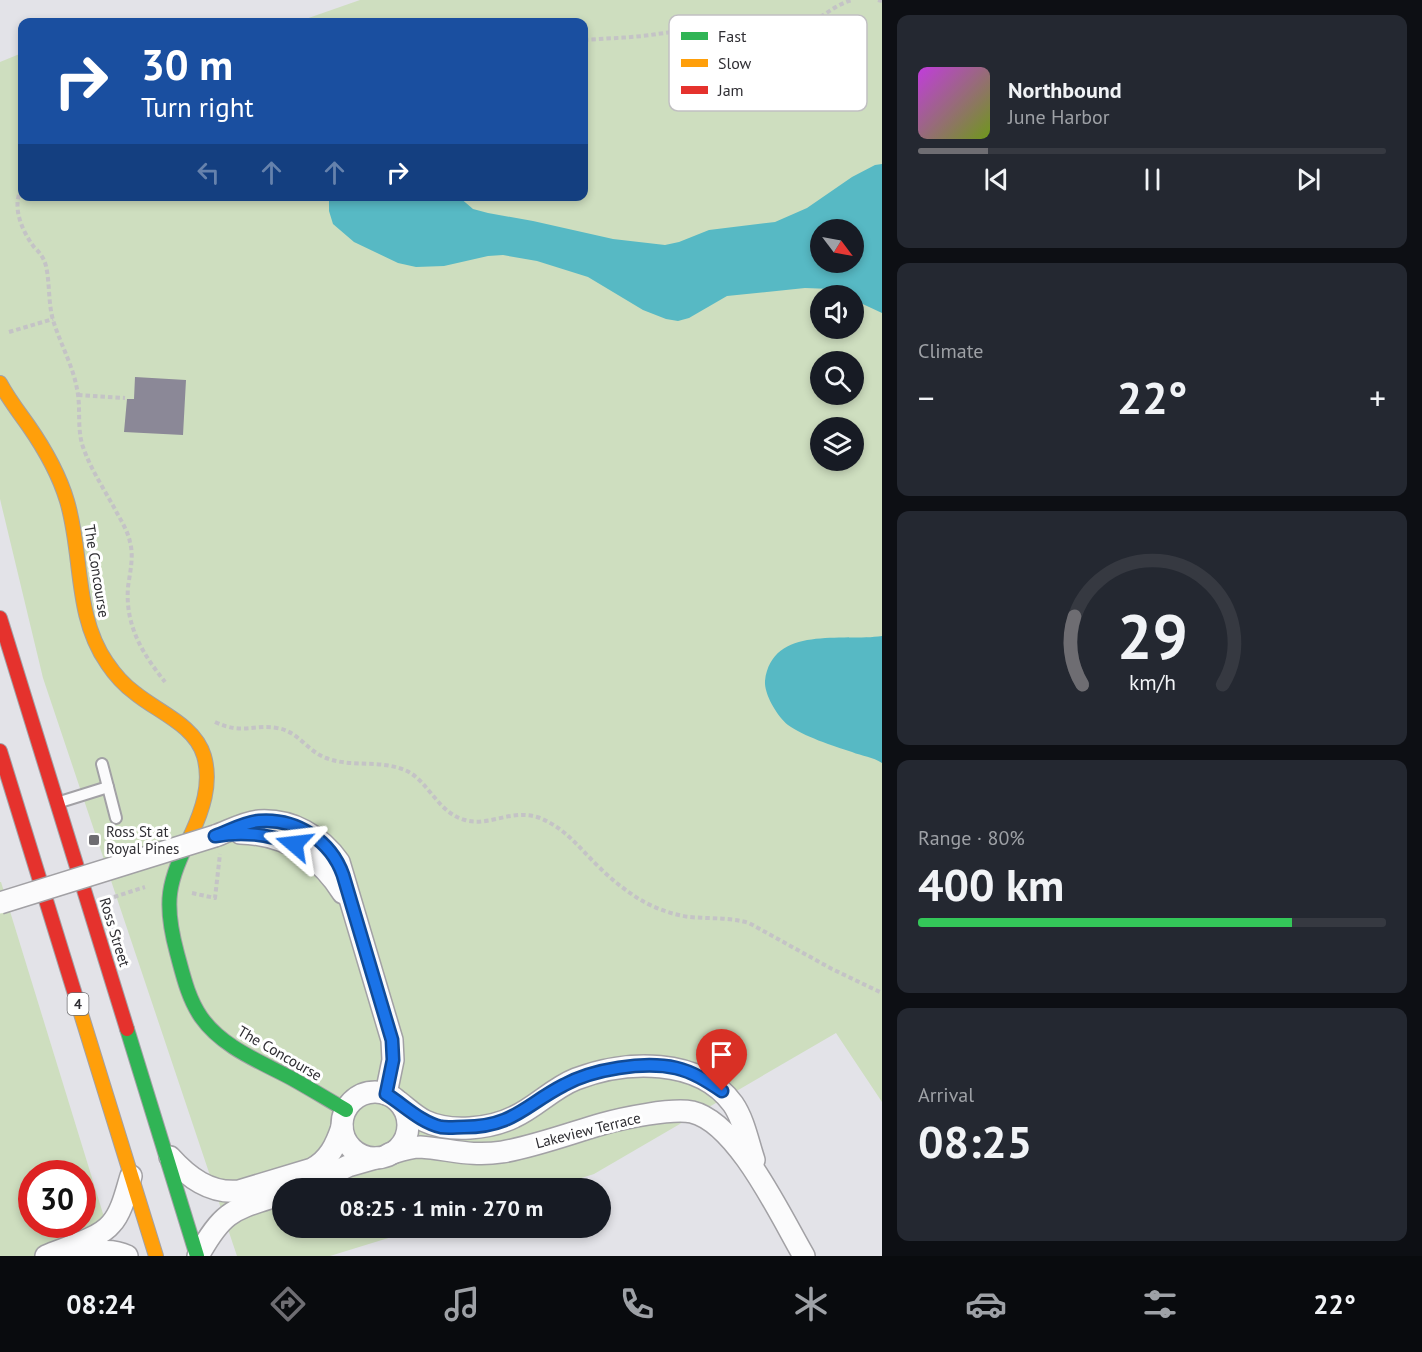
<!DOCTYPE html>
<html lang="en">
<head>
<meta charset="utf-8">
<style>
	:root { --surface:#171b24; --page:#242831; --text:#f1f3f6; --muted:#9ea1a6; --line:#363941; --accent:#6e6d72 }
	body { margin:0; font-family:"PT Sans",sans-serif; background:var(--page); color:var(--text); height:100vh; display:flex; flex-direction:column; font-size:22px; white-space:nowrap }
	* { box-sizing:border-box; margin:0 }
	p { font-size:20px; color:var(--muted) }
	.icon { flex:none; width:33px; height:33px; fill:none; stroke:currentColor; stroke-width:2; stroke-linecap:round; stroke-linejoin:round }
	.map { position:relative; flex:1; overflow:hidden }
	.sheet { display:flex; flex-direction:column; gap:15px; padding:15px; background:#0d0f14; width:540px }
	.sheet>* { flex:none }
	.guide { position:absolute; left:18px; top:18px; width:570px; height:183px; border-radius:12px; box-shadow:0 3px 9px #0003; background:#1a4fa0; color:#fff; overflow:hidden }
	.needle { width:39px; rotate:122deg }
	.buttons { position:absolute; left:810px; top:219px; display:grid; gap:12px }
	.buttons a { display:grid; place-items:center; width:54px; height:54px; border-radius:50%; background:var(--surface); box-shadow:0 3px 9px #0003; font-size:30px }
	.speed { position:absolute; left:18px; top:1160px; display:flex; gap:12px; font-size:30px; font-weight:700; text-align:center }
	.speed>* { display:grid; place-content:center; width:78px; height:78px; border-radius:50%; background:var(--surface); box-shadow:0 3px 9px #0003; line-height:1 }
	.speed .limit { border:9px solid #d22; background:#fff; color:#111 }
	.pin { position:absolute; display:grid; place-items:center; width:51px; height:51px; color:#fff; margin:-62px -26px; border-radius:50% 50% 50% 0; rotate:-45deg; box-shadow:0 0 6px #0007 }
	.pin .icon { rotate:45deg }
	.me { position:absolute; width:66px; margin:-33px; rotate:287deg; stroke-linejoin:round; filter:drop-shadow(0 0 4px #0008) }
	.turn { display:flex; align-items:center; gap:21px; height:126px; padding:0 24px; font-size:27px }
	.turn .icon { width:78px; height:78px; stroke-width:2.5 }
	.turn b { display:block; font-size:42px; line-height:51px }
	.lanes { display:flex; align-items:center; height:57px; padding:0 24px; background:#0003; justify-content:center; gap:30px; direction:ltr }
	.lanes .off { opacity:.35 }
	.big { font-size:45px; font-weight:700; line-height:1.1 }
	.sheet .card { flex:1; display:flex; flex-direction:column; justify-content:center; gap:9px; min-width:0; padding:0 21px; border-radius:12px; background:var(--page) }
	.sheet .dial { align-items:center; gap:0 }
	.dial svg { height:156px; overflow:visible; fill:none; stroke:var(--line); stroke-width:7; stroke-linecap:round; text-anchor:middle }
	.dial text { fill:var(--text); stroke:none }
	.song { display:flex; align-items:center; gap:18px }
	.cover { width:72px; height:72px; border-radius:9px; background:linear-gradient(135deg,hsl(290 70% 55%),hsl(80 70% 35%)) }
	.played { height:6px; border-radius:3px; background:linear-gradient(90deg,var(--accent) 15%,var(--line) 15%) }
	.keys { display:flex; justify-content:space-around; direction:ltr }
	.heat { display:flex; justify-content:space-between; align-items:center; font-size:33px; direction:ltr }
	.charge { height:9px; border-radius:4px; background:linear-gradient(90deg,#34c759 80%,var(--line) 0) }
	.trip { position:absolute; left:272px; top:1178px; width:339px; height:60px; border-radius:30px; background:var(--surface); box-shadow:0 3px 9px #0003; font-weight:700; line-height:60px; text-align:center }
	.dock { display:flex; height:96px; justify-content:space-around; align-items:center; background:#090b0e; color:var(--muted) }
	.dock .icon { width:42px; height:42px }
	.dock .current { color:var(--accent) }
	.dock b { font-size:27px; color:var(--text) }
	main { display:flex; flex:1; min-height:0 }
	.map>svg:first-child { display:block }
	.green { fill:#cedebf; fill-rule:evenodd }
	.water { fill:#57b9c4; fill-rule:evenodd }
	.building { fill:#8b8897 }
	.lines { fill:none; stroke-linecap:round; stroke-linejoin:round }
	.lane-casing { stroke:#a2a1a5; stroke-width:14 }
	.street-casing { stroke:#a2a1a5; stroke-width:24 }
	.fast-casing { stroke:#a2a1a5; stroke-width:16 }
	.slow-casing { stroke:#a2a1a5; stroke-width:16 }
	.jam-casing { stroke:#a2a1a5; stroke-width:16 }
	.path { stroke:#c4c3c6; stroke-width:4; stroke-dasharray:4.5 3; stroke-linecap:butt }
	.lane { stroke:#fbfbfc; stroke-width:10 }
	.street { stroke:#fbfbfc; stroke-width:21 }
	.fast { stroke:#30b455; stroke-width:14 }
	.slow { stroke:#ff9f0a; stroke-width:14 }
	.jam { stroke:#e5322d; stroke-width:14 }
	.street-bridge-casing { stroke:#a2a1a5; stroke-width:24; stroke-linecap:butt }
	.street-bridge { stroke:#fbfbfc; stroke-width:21 }
	.route-casing { stroke:#114b97; stroke-width:15 }
	.route { stroke:#1a73e8; stroke-width:10 }
	.poi-dot { fill:#6e6d72; stroke:#fff; stroke-width:2 }
	.labels { text-anchor:middle; dominant-baseline:central; stroke-width:6; stroke-linejoin:round; paint-order:stroke }
	.shield { fill:#fff; stroke:#6d6d70; stroke-width:1.5 }
	.shield-label { font-size:14px; font-weight:bold; fill:#2f2e33 }
	.street-label { font-size:15px; fill:#2f2e33; stroke:#fff }
	.poi-label { font-size:15px; fill:#2f2e33; stroke:#fff; text-anchor:start }
	.key { fill:#fff; stroke:#c1c0c2; stroke-width:1.5 }
	.key-label { font-size:16px; fill:#2f2e33 }
</style>
</head>
<body>
<main>
<div class="map">
<svg width="882" height="1256" viewBox="0 0 882 1256">
	<rect width="100%" height="100%" fill="#e3e3e8"/>
	<g class="green">
		<path d="M 360,0 L 882,0 L 882,1102 L 836,1033 L 594,1174 L 550,1188 L 282,1188 L 282,1227 L 424,1227 L 330,1256 L 237,1256 L 43,678 L 0,499 L 0,62 L 22,53 L 22,196 L 584,196 L 584,22 L 297,22 ZM 820,230 L 854,230 L 854,262 L 820,262 ZM 820,296 L 854,296 L 854,328 L 820,328 ZM 820,362 L 854,362 L 854,394 L 820,394 ZM 820,428 L 854,428 L 854,460 L 820,460 Z"/>
		<path d="M 0,882 L 1,882 L 116,1256 L 0,1256 ZM 32,1173 L 82,1173 L 82,1224 L 32,1224 Z"/>
	</g>
	<g class="water">
		<path d="M 882,164 L 882,313 L 854,300 L 854,296 L 844,295 L 831,289 L 805,288 L 727,296 L 689,318 L 678,321 L 666,319 L 643,310 L 588,277 L 537,261 L 503,255 L 488,256 L 444,266 L 416,267 L 398,263 L 354,242 L 333,224 L 329,211 L 329,197 L 459,197 L 473,209 L 488,213 L 533,221 L 613,239 L 665,245 L 679,242 L 709,230 L 775,222 L 807,208 L 852,177 L 875,165 ZM 820,230 L 854,230 L 854,262 L 820,262 Z"/>
		<path d="M 882,636 L 882,763 C 873,757 862,756 852,752 C 833,746 803,736 788,725 C 777,716 764,694 765,681 C 772,624 843,642 882,636 Z"/>
	</g>
	<polygon class="building" points="135,377 186,380 183,435 124,432 127,399 134,399"/>
	<g class="lines">
		<g class="lane-casing">
			<g id="lane">
				<polyline points="108,787 116,818"/>
				<polyline points="60,802 108,787 102,764"/>
			</g>
		</g>
		<g class="street-casing">
			<g id="street">
				<path d="M 240,833 C 285,834 319,855 343,893"/>
				<path d="M 215,836 C 229,831 245,822 259,821 C 292,819 321,836 339,862 L 392,1040 L 393,1060 L 386,1094"/>
				<circle cx="375" cy="1125" r="33"/>
				<path d="M 399,1102 C 407,1108 415,1116 425,1121 C 450,1133 490,1129 514,1117 C 536,1107 553,1088 576,1079 C 625,1060 699,1057 733,1104 C 744,1120 748,1142 754,1160"/>
				<path d="M 389,1154 C 399,1151 410,1147 420,1147 C 449,1149 471,1157 502,1152 C 533,1147 571,1133 602,1124 C 623,1118 672,1108 692,1112 C 738,1123 781,1217 804,1256"/>
				<path d="M 170,1157 C 188,1177 210,1194 239,1191 L 312,1169 C 329,1160 336,1145 342,1127"/>
				<polyline points="307,1186 348,1166 376,1158"/>
				<path d="M 46,1256 C 64,1248 99,1239 111,1224 C 122,1212 126,1192 131,1176"/>
				<path d="M 77,1256 C 94,1252 111,1248 127,1256"/>
				<path d="M 198,1256 C 224,1209 233,1210 282,1194"/>
			</g>
		</g>
		<g class="fast-casing">
			<g id="fast">
				<path d="M 191,835 C 168,883 163,901 177,953 C 183,975 188,998 201,1017 C 222,1047 259,1061 291,1078 C 309,1088 327,1099 346,1110"/>
				<polyline points="127,1029 197,1256"/>
			</g>
		</g>
		<g class="slow-casing">
			<g id="slow">
				<path d="M 0,383 C 8,398 18,411 28,425 C 44,448 59,474 67,501 C 83,554 74,616 107,663 C 115,675 124,685 135,693 C 158,712 195,725 204,756 C 212,784 202,811 191,835"/>
				<polyline points="78,1004 156,1256"/>
			</g>
		</g>
		<g class="jam-casing">
			<g id="jam">
				<polyline points="0,618 127,1029"/>
				<polyline points="0,751 78,1004"/>
			</g>
		</g>
		<g class="path">
			<polyline points="878,0 882,1"/>
			<path d="M 584,40 C 608,38 633,38 657,34 C 683,31 709,25 735,22 C 757,20 778,30 800,26 C 820,22 833,4 853,0"/>
			<path d="M 22,188 C 11,206 22,231 34,247 C 40,253 44,258 46,266 C 50,284 48,302 53,320 C 60,343 73,366 77,389 C 81,407 77,425 82,444 C 90,469 105,490 117,513 C 122,522 128,532 130,542 C 134,557 130,572 128,587 C 125,625 142,653 165,682"/>
			<polyline points="9,332 53,319"/>
			<polyline points="78,395 125,398"/>
			<path d="M 215,722 C 243,735 253,724 277,728 C 298,731 307,751 326,758 C 352,768 381,759 407,771 C 429,782 438,813 465,820 C 488,827 511,809 537,817 C 564,826 580,849 600,868 C 612,880 625,890 639,899 C 654,908 673,915 690,917 C 711,919 729,917 749,923 L 832,969 L 882,993"/>
			<polyline points="192,893 215,898 220,854"/>
			<polyline points="114,897 145,887"/>
		</g>
		<use href="#lane" class="lane"/>
		<use href="#street" class="street"/>
		<use href="#fast" class="fast"/>
		<use href="#slow" class="slow"/>
		<use href="#jam" class="jam"/>
		<g class="street-bridge-casing">
			<polyline id="street-bridge" points="0,903 215,836"/>
		</g>
		<use href="#street-bridge" class="street-bridge"/>
	</g>
	<g class="lines">
		<g class="route-casing">
			<path id="route" d="M 294,844 C 267,834 243,831 215,836 C 229,831 245,822 259,821 C 297,818 331,841 343,875 L 392,1040 L 393,1060 L 386,1094 C 404,1105 420,1122 441,1127 C 448,1128 457,1127 464,1127 C 513,1127 525,1105 564,1085 C 593,1069 644,1061 676,1068 C 693,1072 707,1081 722,1091"/>
		</g>
		<use href="#route" class="route"/>
	</g>
	<rect class="poi-dot" x="88" y="834" width="12" height="12" rx="3"/>
	<g class="labels">
		<rect class="shield" x="67.5" y="993" width="21" height="22" rx="4.5"/>
		<g class="shield-label">
			<text x="78" y="1004">4</text>
		</g>
		<g class="street-label">
			<text transform="translate(97 571) rotate(81)">The Concourse</text>
			<text transform="translate(115 932) rotate(73)">Ross Street</text>
			<text transform="translate(280 1053) rotate(30)">The Concourse</text>
			<text transform="translate(588 1130) rotate(-14)">Lakeview Terrace</text>
		</g>
		<g class="poi-label">
			<text x="106" y="831">Ross St at<tspan x="106" dy="17">Royal Pines</tspan></text>
		</g>
	</g>
	<rect x="669" y="15" width="198" height="96" rx="9" class="key"/>
	<rect x="681" y="32" width="27" height="8" fill="#30b455"/>
	<rect x="681" y="59" width="27" height="8" fill="#ff9f0a"/>
	<rect x="681" y="86" width="27" height="8" fill="#e5322d"/>
	<g class="key-label">
		<text x="718" y="42">Fast</text>
		<text x="718" y="69">Slow</text>
		<text x="718" y="96">Jam</text>
	</g>
</svg>
<div class="buttons">
<a><svg class="needle" viewBox="-14 -14 28 28"><path d="M0-13l5 13h-10z" fill="#e53935"/><path d="M0 13l5-13h-10z" fill="#9ea1a6"/></svg></a>
<a><svg class="icon" aria-label="sound" viewBox="0 0 24 24"><path d="M4 9h4l5-4v14l-5-4H4zM17 9q2 3 0 6"/></svg></a>
<a><svg class="icon" aria-label="search" viewBox="0 0 24 24"><circle cx="10" cy="10" r="6"/><path d="M15 15l6 6"/></svg></a>
<a><svg class="icon" aria-label="layers" viewBox="0 0 24 24"><path d="M12 4l9 5-9 5-9-5zM3 14l9 5 9-5"/></svg></a>
</div>
<div class="speed"><div class="limit">30</div></div>
<div class="pin" style="left:722px;top:1091px;background:#d93025"><svg class="icon" aria-label="arrive" viewBox="0 0 24 24"><path d="M6 21V4h12l-3 4 3 4H6"/></svg></div>
<svg class="me" style="left:294px;top:844px" viewBox="-20 -20 40 40"><path d="M0-17L14 15 0 8-14 15z" fill="#1a73e8" stroke="#fff" stroke-width="4"/></svg>
<div class="trip">08:25 · 1 min · 270 m</div>
<div class="guide">
<div class="turn"><svg class="icon" aria-label="right" viewBox="0 0 24 24"><path d="M7 20v-9h11M14 6l5 5-5 5"/></svg><div><b>30 m</b>Turn right</div></div>
<div class="lanes"><svg class="icon off" aria-label="left" viewBox="0 0 24 24"><path d="M17 20v-9H6M10 6l-5 5 5 5"/></svg><svg class="icon off" aria-label="ahead" viewBox="0 0 24 24"><path d="M12 20V5M6 11l6-6 6 6"/></svg><svg class="icon off" aria-label="ahead" viewBox="0 0 24 24"><path d="M12 20V5M6 11l6-6 6 6"/></svg><svg class="icon" aria-label="right" viewBox="0 0 24 24"><path d="M7 20v-9h11M14 6l5 5-5 5"/></svg></div>
</div>
</div>
<section class="sheet">
<div class="card">
<div class="song"><i class="cover"></i><div><b>Northbound</b><p>June Harbor</p></div></div>
<div class="played"></div>
<div class="keys"><svg class="icon" aria-label="previous" viewBox="0 0 24 24"><path d="M18 5L8 12l10 7zM5 5v14"/></svg><svg class="icon" aria-label="pause" viewBox="0 0 24 24"><path d="M8 5v14M16 5v14"/></svg><svg class="icon" aria-label="next" viewBox="0 0 24 24"><path d="M6 5l10 7-10 7zM19 5v14"/></svg></div>
</div>
<div class="card"><p>Climate</p>
<div class="heat"><a>−</a><b class="big">22°</b><a>+</a></div>
</div>
<div class="card dial"><svg viewBox="0 0 100 80">
<path d="M14 69A42 42 0 1 1 86 69"/>
<path d="M14 69A42 42 0 0 1 10 34" stroke="#6e6d72"/>
<text x="50" y="56" font-size="32" font-weight="700">29</text>
<text x="50" y="72" font-size="11">km/h</text>
</svg></div>
<div class="card"><p>Range · 80%</p><b class="big">400 km</b><div class="charge"></div></div>
<div class="card"><p>Arrival</p><b class="big">08:25</b></div>
</section>
</main>
<nav class="dock">
<b>08:24</b>
<svg class="icon current" aria-label="directions" viewBox="0 0 24 24"><path d="M12 3l9 9-9 9-9-9zM9 14v-3h6M13 9l2 2-2 2"/></svg>
<svg class="icon" aria-label="music" viewBox="0 0 24 24"><path d="M9 18V5l10-2v13"/><circle cx="6" cy="18" r="3"/><circle cx="16" cy="16" r="3"/></svg>
<svg class="icon" aria-label="phone" viewBox="0 0 24 24"><path d="M5 4h4l2 5-3 2q2 4 5 5l2-3 5 2v4C11 20 4 13 5 4z"/></svg>
<svg class="icon" aria-label="climate" viewBox="0 0 24 24"><path d="M12 3v18M4 7l16 10M4 17L20 7"/></svg>
<svg class="icon" aria-label="car" viewBox="0 0 24 24"><path d="M5 17H2v-5l4-1 3-4h7l3 4 3 1v5h-3M9 17h6M6 11h13"/><circle cx="7" cy="17" r="2"/><circle cx="17" cy="17" r="2"/></svg>
<svg class="icon" aria-label="filters" viewBox="0 0 24 24"><path d="M4 7h16M4 17h16"/><circle cx="9" cy="7" r="2"/><circle cx="15" cy="17" r="2"/></svg>
<b>22°</b>
</nav>
</body>
</html>
